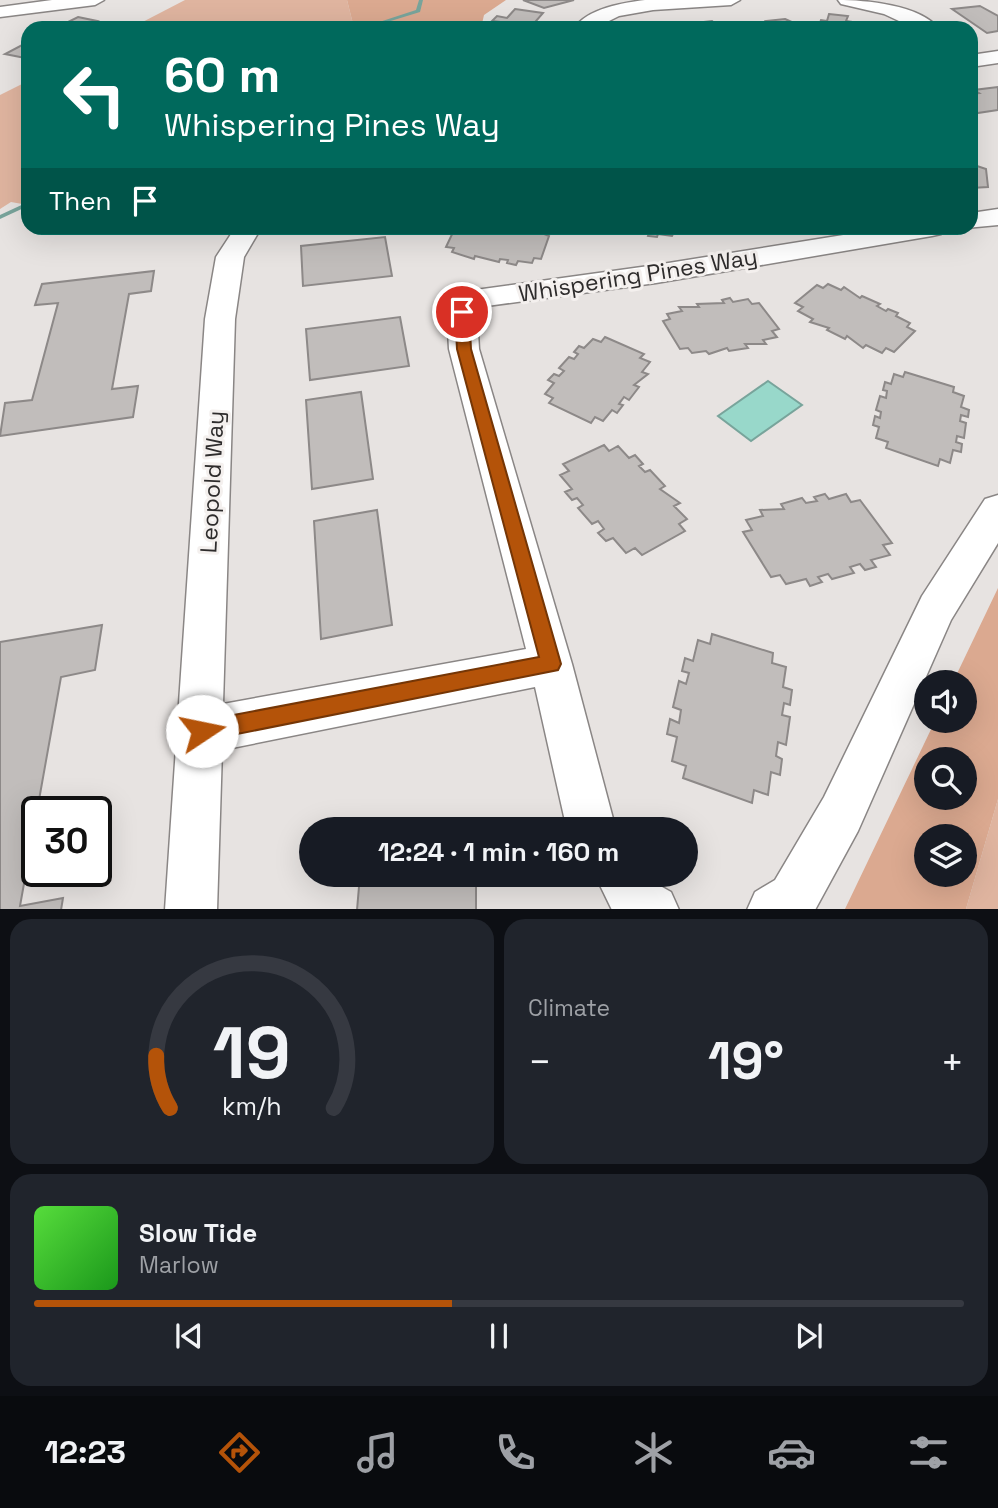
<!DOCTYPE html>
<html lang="en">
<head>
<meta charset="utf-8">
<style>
	:root { --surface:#171b24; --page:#20242c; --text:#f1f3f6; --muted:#9ea1a6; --line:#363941; --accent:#b45309 }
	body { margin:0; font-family:"Space Grotesk",sans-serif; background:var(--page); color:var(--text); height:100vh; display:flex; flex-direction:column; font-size:26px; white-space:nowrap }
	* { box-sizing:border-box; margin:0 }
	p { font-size:23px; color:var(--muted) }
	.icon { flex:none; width:38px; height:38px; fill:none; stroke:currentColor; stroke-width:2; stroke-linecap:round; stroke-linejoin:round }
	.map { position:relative; height:909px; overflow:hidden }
	.drawer { display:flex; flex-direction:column; gap:10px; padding:10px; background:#0d0f14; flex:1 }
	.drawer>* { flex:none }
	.top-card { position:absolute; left:21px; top:21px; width:957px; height:214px; border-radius:21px; box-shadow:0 7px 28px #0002; background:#00695c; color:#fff; overflow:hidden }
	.fabs { position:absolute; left:914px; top:670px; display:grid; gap:14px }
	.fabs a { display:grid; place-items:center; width:63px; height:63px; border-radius:50%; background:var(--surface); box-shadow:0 7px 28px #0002; font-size:35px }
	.speed { position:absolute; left:21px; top:796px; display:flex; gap:14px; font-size:35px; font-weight:700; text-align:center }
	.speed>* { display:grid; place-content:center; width:91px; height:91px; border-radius:50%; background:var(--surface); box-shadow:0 7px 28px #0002; line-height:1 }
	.speed .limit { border:4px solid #111; border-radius:10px; background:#fff; color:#111 }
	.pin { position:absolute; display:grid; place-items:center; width:60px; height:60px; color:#fff; margin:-30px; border:4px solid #fff; border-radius:50%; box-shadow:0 2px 7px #0007 }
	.me { position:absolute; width:77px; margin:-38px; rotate:79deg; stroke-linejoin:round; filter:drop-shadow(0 0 5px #0008) }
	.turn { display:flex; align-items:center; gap:24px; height:147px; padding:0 28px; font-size:32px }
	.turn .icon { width:91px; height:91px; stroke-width:2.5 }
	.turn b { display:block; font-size:49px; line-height:60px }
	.then { display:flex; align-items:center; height:66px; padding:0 28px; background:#0003; gap:14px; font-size:26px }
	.big { font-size:52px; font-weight:800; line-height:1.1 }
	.drawer .widget { flex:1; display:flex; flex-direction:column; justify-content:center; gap:10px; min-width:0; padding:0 24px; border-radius:21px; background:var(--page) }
	.drawer .dial { align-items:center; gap:0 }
	.dial svg { height:182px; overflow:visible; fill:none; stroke:var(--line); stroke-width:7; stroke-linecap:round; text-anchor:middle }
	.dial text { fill:var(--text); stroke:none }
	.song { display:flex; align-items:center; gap:21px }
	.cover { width:84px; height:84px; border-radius:10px; background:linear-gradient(135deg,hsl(110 70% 55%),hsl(120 70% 35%)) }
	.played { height:7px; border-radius:4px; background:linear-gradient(90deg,var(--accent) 45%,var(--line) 45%) }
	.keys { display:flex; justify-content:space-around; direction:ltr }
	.heat { display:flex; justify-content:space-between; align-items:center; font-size:38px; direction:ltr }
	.drawer .tiles { flex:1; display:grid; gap:10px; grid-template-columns:1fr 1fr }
	.widget:last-child { grid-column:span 2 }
	.trip { position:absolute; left:299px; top:817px; width:399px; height:70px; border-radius:35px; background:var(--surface); box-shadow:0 7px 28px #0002; font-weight:800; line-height:70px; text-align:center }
	.dock { display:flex; height:112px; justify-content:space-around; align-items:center; background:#090b0e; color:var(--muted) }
	.dock .icon { width:49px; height:49px }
	.dock .active { color:var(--accent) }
	.dock b { font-size:32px; color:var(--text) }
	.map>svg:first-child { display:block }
	.green { fill:#dfb49f }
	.forest { fill:#dba990; fill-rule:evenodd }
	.water { fill:#98d8ca; stroke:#78a49b; stroke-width:2 }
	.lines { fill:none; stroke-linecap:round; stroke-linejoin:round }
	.stream { fill:#78a49b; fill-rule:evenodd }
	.building { fill:#c1bdbb; stroke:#8d8988; stroke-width:2 }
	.minor-casing { stroke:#8a8685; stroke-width:3 }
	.minor { fill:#fff; fill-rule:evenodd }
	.route { fill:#b45309; stroke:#753606; stroke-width:2 }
	.labels { text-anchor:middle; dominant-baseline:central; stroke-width:6; stroke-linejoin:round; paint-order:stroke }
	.street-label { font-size:23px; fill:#2e2c2c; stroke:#f4f0ee }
</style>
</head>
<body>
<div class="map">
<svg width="998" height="910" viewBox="0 0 998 910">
	<rect width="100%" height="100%" fill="#e7e3e1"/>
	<g class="green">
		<polygon points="185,0 347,0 354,28 131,28"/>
		<polygon points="28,81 28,205 11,202 0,209 0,95"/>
		<polygon points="998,799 998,909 966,909"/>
	</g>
	<g class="forest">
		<polygon points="347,0 506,0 484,15 481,28 354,28"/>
		<path d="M 998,588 L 998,799 L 966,909 L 845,909 L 935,721 L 964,721 L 964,682 L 953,682 ZM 926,760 L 964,760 L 964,798 L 926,798 ZM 926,836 L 964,836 L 964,875 L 926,875 Z"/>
	</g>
	<polygon class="water" points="768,381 802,405 751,441 718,416"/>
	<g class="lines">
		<g class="stream">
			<polygon points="419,0 423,0 420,12 368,28 361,28 416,10"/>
			<polygon points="28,202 28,206 0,219 0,215"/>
		</g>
	</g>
	<g class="building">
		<polygon points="523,0 574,0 544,8"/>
		<polygon points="980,6 998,16 998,31 987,33 952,9"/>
		<polygon points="515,9 543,13 530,28 496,28 501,22 492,21 497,16 507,18"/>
		<polygon points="829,14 848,16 846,21 873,25 873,28 818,28 821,20 827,21"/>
		<polygon points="78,17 97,21 83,28 56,28"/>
		<polygon points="785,19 805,28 748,26 769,24 766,21"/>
		<polygon points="712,21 720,28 694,28 700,27 695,23"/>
		<polygon points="28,42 28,57 25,58 5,54"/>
		<polygon points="998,87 998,110 971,114 971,94 979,93 974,90"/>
		<polygon points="971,164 986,169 988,187 971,188"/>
		<polygon points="455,228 530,228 549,236 541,259 534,258 532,263 518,261 516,265 507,263 508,260 500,259 499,262 475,256 474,259 452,252 454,248 446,247"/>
		<polygon points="608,228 682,228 681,233 674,232 672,236 658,234 657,237 648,236 649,233 641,232 640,234"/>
		<polygon points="385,237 392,276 303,286 301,246"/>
		<polygon points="154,271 151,291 129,294 112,389 138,386 133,417 0,436 5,403 32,400 58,303 35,305 42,284"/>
		<polygon points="828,284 841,290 844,287 860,298 862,296 880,304 877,306 886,311 888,309 898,313 896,316 910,323 907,327 915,331 894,352 886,348 882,353 866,345 863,348 847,336 845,339 827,330 829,328 810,322 813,319 798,311 803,307 795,303 817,285 823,288"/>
		<polygon points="730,298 733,302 748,299 752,304 759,303 779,329 772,331 777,337 763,340 766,344 745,344 748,348 729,351 727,348 709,354 706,351 692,353 688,348 680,349 663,321 670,319 667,314 682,311 679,307 699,307 697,304 724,303 722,300"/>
		<polygon points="400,317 409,366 310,380 306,329"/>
		<polygon points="605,337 644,354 640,358 650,362 642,372 648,374 634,385 639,387 629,400 624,397 619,404 623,405 617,413 612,410 603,421 595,417 591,423 549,403 553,398 545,394 554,383 548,380 554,374 559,376 564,371 559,368 569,357 574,359 578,354 574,352 579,346 584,348 593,339 601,342"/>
		<polygon points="905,372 954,387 953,392 964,396 961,407 969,410 968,417 961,415 960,421 966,423 964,438 957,436 956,442 962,444 961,452 953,450 950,463 940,459 938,466 886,448 888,442 876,438 879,427 873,425 875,416 880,418 881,412 876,410 880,396 886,398 887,391 883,390 885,382 891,384 894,374 903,377"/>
		<polygon points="361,392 373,479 312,489 306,400"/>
		<polygon points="604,445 609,451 618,446 629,458 635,455 643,464 639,466 645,472 650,470 665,486 660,489 680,503 674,506 687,519 679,524 685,531 642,555 635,548 626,553 613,538 606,541 598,533 604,529 598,521 592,524 578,508 583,505 577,498 572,500 565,492 572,489 560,475 569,471 563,464"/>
		<polygon points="825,494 829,499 846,494 851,502 860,500 892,543 883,545 890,555 871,560 876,567 865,570 860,564 850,567 854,573 832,579 828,574 818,577 822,582 810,586 806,579 786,584 780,575 771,577 743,532 752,530 746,520 763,516 760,510 784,509 781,504 802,498 806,503 817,501 814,497"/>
		<polygon points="377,510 392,625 321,639 314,521"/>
		<polygon points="102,625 95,670 61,677 20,906 63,898 61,910 0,910 0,642"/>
		<polygon points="712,634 773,653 772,663 786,667 783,687 792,690 790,705 784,703 782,715 790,717 786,745 778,742 776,756 782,759 780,775 771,772 768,795 754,790 752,803 683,778 686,766 672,761 677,737 667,734 670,719 679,723 681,710 673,707 679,681 686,684 689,673 682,671 685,658 693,661 698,640 710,644"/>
		<polygon points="360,875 476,875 476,910 357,910"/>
	</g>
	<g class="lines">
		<g class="minor-casing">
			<g id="minor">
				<polygon points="52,0 104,0 95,5 0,17 0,7"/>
				<path d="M 645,0 L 740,0 L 731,5 L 653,10 L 619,16 L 595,28 L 574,28 C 589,8 622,3 645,0 Z"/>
				<path d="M 838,0 C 866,0 920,5 938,28 L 914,28 L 884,14 L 841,4 Z"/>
				<polygon points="998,51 998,63 971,67 971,55"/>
				<polygon points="998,209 998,225 966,228 971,228 971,213"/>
				<polygon points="235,228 261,228 244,257 235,319 223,704 526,649 449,349 447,312 468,291 656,265 887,228 945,228 941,234 932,236 656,283 487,306 477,315 479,349 572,664 616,830 567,830 535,687 222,750 217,910 165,910 205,319 216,257"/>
				<polygon points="998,495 998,543 951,620 858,831 815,910 747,910 755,892 775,880 824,797 922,596 985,499"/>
				<polygon points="595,875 650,875 655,883 671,892 679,910 612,910"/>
			</g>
		</g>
		<use href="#minor" class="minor"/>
	</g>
	<polygon class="route" points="462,307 469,312 471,349 561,664 558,670 202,741 194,738 191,731 194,724 202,721 539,657 457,349 455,312"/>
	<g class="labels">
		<g class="street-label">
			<text transform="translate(638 275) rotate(-9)">Whispering Pines Way</text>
			<text transform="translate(212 482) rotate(-87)">Leopold Way</text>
		</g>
	</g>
</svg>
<div class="fabs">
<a><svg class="icon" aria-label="sound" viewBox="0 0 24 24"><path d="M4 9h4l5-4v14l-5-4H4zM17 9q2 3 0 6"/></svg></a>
<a><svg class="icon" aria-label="search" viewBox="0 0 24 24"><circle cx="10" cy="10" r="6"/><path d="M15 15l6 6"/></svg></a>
<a><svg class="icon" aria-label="layers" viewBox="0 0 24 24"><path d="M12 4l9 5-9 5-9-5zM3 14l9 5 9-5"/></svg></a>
</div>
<div class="speed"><div class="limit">30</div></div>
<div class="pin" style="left:462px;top:312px;background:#d93025"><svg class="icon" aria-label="arrive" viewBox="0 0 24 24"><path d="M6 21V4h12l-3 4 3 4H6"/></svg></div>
<svg class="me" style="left:202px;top:731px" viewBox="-20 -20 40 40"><circle r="19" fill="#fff"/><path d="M0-13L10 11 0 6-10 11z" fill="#b45309"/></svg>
<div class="trip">12:24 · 1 min · 160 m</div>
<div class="top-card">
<div class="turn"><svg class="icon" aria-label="left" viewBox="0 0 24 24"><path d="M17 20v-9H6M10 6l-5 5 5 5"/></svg><div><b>60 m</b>Whispering Pines Way</div></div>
<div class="then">Then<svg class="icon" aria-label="arrive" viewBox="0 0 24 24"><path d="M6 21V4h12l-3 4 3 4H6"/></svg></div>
</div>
</div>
<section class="drawer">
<div class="tiles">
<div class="widget dial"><svg viewBox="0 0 100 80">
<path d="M14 69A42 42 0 1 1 86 69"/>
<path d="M14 69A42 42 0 0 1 8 46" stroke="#b45309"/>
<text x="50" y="56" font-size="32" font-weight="700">19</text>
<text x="50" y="72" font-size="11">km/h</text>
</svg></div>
<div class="widget"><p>Climate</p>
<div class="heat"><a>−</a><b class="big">19°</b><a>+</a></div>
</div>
<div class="widget">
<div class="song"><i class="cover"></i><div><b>Slow Tide</b><p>Marlow</p></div></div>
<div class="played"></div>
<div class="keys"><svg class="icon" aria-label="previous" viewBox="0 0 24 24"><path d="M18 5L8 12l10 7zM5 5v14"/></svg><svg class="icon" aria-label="pause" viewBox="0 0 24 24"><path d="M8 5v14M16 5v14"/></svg><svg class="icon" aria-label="next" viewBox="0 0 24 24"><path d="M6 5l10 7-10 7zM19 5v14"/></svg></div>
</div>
</div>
</section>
<nav class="dock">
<b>12:23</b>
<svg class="icon active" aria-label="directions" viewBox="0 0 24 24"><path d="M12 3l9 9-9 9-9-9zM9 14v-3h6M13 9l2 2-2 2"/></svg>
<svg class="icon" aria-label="music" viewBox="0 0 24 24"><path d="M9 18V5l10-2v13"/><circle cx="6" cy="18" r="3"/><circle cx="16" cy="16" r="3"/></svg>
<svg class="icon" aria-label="phone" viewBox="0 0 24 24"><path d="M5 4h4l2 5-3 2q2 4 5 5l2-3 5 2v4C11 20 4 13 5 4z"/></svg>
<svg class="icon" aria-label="climate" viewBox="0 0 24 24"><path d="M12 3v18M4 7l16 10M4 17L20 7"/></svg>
<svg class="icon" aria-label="car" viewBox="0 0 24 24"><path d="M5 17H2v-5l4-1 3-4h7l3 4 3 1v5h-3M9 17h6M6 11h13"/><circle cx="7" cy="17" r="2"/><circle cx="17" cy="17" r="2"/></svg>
<svg class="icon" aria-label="filters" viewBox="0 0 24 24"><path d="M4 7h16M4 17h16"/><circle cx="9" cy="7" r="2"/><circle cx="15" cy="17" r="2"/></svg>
</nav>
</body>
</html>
